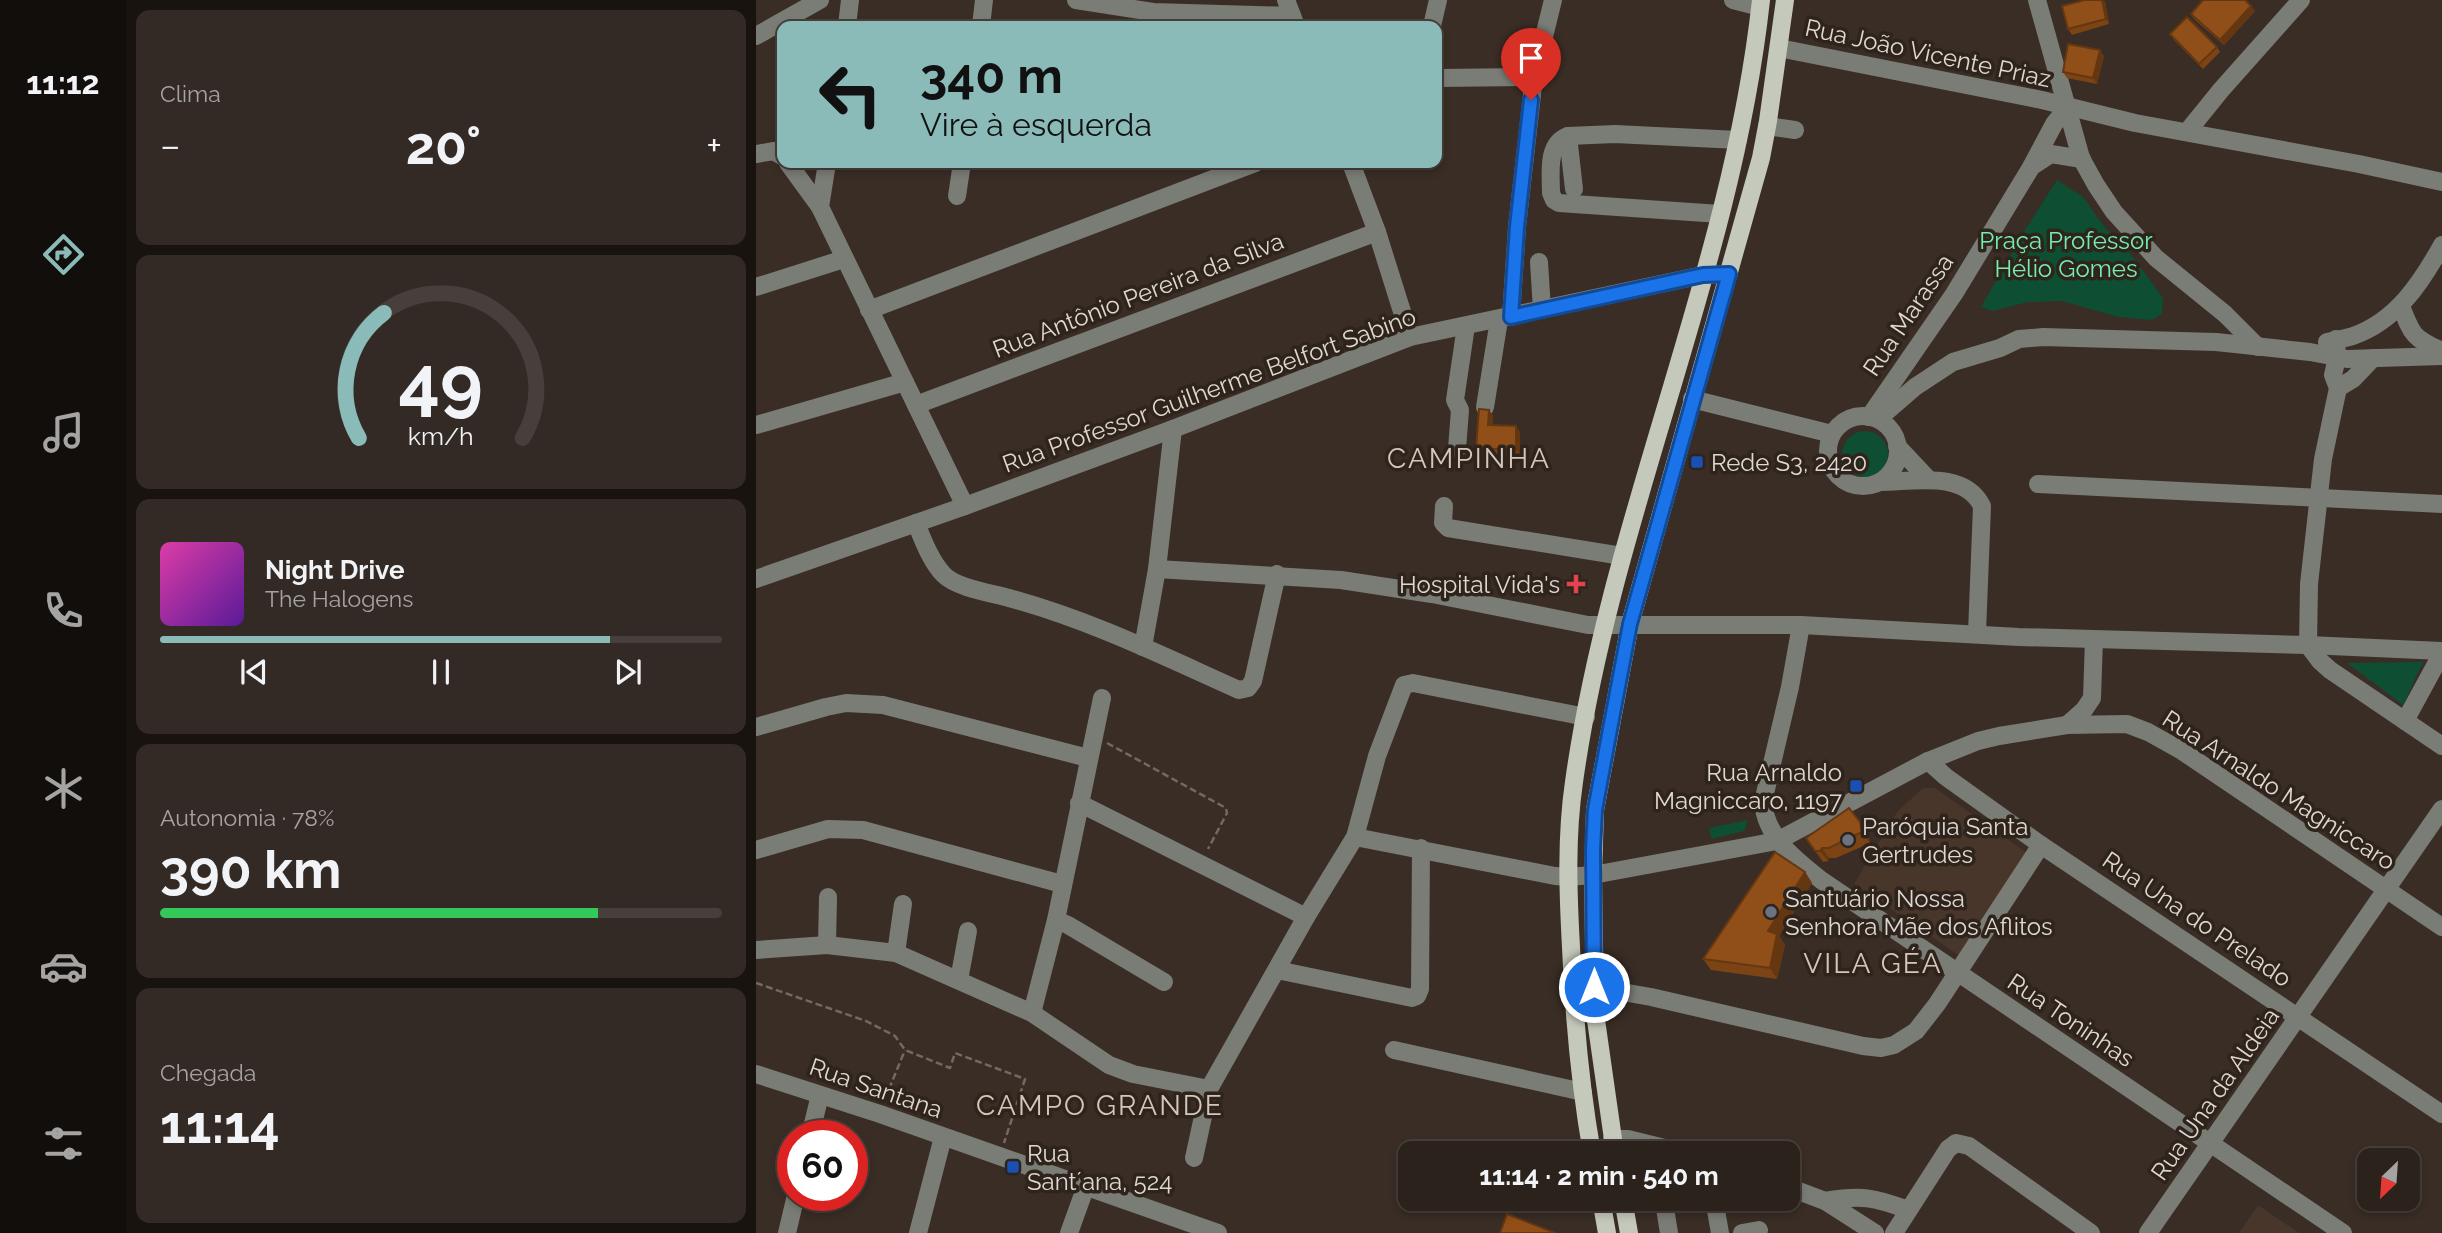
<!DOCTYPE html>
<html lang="pt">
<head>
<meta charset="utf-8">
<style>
	:root { --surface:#2b221c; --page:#332a25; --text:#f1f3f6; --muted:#a6a4a3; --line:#473f3b; --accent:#8bbbb9 }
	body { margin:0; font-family:Raleway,sans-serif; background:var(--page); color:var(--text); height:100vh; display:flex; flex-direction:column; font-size:26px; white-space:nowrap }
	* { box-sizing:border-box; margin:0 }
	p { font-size:23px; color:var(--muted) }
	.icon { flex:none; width:38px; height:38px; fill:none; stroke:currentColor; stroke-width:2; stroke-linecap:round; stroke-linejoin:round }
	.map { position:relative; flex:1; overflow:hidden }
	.drawer { display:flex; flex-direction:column; gap:10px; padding:10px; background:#18130f; width:630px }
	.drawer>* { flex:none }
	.banner { position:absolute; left:21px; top:21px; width:665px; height:147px; border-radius:14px; box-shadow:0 4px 10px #0003,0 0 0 2px var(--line); background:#8bbbb9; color:#111; overflow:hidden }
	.needle { width:46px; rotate:205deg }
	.controls { position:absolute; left:1601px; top:1148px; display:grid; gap:14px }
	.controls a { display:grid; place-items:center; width:63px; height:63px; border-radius:14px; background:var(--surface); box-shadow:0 4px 10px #0003,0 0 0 2px var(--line); font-size:35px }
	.speed { position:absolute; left:21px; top:1120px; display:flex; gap:14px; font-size:35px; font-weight:700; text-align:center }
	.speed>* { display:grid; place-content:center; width:91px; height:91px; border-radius:50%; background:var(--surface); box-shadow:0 4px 10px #0003,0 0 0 2px var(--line); line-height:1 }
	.speed .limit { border:10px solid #d22; background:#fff; color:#111 }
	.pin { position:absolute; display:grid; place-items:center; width:60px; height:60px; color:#fff; margin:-72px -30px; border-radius:50% 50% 50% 0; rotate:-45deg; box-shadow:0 0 7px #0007 }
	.pin .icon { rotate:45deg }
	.me { position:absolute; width:77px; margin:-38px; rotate:0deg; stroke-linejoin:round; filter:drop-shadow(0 0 5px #0008) }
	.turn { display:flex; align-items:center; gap:24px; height:147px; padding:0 28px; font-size:32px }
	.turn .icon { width:91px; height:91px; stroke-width:2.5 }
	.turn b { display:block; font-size:49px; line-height:60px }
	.big { font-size:52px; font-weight:700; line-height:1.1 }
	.drawer .tile { flex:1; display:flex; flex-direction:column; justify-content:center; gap:10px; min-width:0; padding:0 24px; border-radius:14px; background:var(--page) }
	.drawer .dial { align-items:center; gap:0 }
	.dial svg { height:182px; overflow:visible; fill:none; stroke:var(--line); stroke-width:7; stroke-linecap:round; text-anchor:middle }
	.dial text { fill:var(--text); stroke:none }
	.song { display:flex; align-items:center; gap:21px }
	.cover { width:84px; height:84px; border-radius:10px; background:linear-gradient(135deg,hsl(320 70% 55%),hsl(270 70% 35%)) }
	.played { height:7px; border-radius:4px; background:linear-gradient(90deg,var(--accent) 80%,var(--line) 80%) }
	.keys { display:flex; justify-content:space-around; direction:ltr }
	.heat { display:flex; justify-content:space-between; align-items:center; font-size:38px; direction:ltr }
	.charge { height:10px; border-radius:5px; background:linear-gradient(90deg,#34c759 78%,var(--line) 0) }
	.trip { position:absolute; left:642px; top:1141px; width:402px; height:70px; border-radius:14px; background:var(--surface); box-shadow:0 4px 10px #0003,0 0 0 2px var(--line); font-weight:700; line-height:70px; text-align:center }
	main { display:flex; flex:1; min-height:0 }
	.tabs { display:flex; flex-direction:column; width:126px; justify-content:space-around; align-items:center; background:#110e0b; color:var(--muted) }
	.tabs .icon { width:49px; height:49px }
	.tabs .on { color:var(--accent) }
	.tabs b { font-size:32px; color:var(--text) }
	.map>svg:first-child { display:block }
	.built { fill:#48362a }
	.green { fill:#0e4e32 }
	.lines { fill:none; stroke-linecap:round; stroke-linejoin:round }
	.path { stroke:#746962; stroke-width:2.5; stroke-dasharray:7 3.5; stroke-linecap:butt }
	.minor { stroke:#7a7c76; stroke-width:18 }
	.major { stroke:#c4c9bb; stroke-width:18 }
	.wall { fill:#7c4415 }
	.shaded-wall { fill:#653711 }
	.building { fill:#904f18; stroke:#653711; stroke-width:2 }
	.route-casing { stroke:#114b97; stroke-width:18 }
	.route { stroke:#1a73e8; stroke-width:12 }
	.transit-dot { fill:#1a4fb4; stroke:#2f241c; stroke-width:2.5 }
	.health-dot { fill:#e0444e; stroke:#2f241c; stroke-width:2.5 }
	.worship-dot { fill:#6b7280; stroke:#2f241c; stroke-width:2.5 }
	.labels { text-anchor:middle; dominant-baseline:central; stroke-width:7; stroke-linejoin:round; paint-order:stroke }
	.street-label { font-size:24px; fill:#dfd7d2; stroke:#2f241c }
	.park-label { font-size:24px; fill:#76edb0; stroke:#2f241c }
	.poi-label { font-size:24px; fill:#dfd7d2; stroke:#2f241c; text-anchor:start }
	.quarter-label { font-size:28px; letter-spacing:2px; fill:#d5c6bc; stroke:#2f241c }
</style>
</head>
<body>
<main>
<nav class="tabs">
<b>11:12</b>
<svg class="icon on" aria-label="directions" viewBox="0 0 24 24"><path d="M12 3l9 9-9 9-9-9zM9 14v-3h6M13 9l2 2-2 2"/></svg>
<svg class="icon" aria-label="music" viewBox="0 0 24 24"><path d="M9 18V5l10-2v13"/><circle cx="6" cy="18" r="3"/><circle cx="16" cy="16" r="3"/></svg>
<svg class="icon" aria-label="phone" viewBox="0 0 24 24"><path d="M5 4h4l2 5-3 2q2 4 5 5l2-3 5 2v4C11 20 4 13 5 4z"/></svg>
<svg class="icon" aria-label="climate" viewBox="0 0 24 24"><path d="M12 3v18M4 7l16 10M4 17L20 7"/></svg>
<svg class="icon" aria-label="car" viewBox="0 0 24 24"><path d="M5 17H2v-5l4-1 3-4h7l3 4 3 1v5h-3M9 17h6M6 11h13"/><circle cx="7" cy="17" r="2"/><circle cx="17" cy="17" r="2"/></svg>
<svg class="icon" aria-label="filters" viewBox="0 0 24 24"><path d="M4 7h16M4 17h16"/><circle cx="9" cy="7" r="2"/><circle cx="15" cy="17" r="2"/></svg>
</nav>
<section class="drawer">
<div class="tile"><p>Clima</p>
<div class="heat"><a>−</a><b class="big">20°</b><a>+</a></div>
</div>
<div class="tile dial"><svg viewBox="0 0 100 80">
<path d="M14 69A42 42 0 1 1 86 69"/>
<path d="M14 69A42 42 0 0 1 25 14" stroke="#8bbbb9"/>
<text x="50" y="56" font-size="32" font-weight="700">49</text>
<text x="50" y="72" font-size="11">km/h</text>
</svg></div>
<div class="tile">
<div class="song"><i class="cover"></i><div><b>Night Drive</b><p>The Halogens</p></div></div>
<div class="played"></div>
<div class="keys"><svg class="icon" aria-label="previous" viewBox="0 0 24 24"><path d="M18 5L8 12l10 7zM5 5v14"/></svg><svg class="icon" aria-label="pause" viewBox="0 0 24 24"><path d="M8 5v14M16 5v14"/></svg><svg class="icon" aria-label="next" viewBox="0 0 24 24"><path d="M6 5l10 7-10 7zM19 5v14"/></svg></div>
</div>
<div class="tile"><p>Autonomia · 78%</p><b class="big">390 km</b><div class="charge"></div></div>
<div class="tile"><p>Chegada</p><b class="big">11:14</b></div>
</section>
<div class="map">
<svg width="1686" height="1233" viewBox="0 0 1686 1233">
	<rect width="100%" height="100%" fill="#392d25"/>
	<g class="built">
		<polygon points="1167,788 1179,788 1271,853 1204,956 1098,884 1141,812"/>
		<polygon points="1502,1205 1543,1233 1483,1233"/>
	</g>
	<g class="green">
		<polygon points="1301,180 1327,197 1350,229 1366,242 1407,298 1406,314 1396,320 1362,317 1306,301 1272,302 1236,311 1225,307 1269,230"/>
		<circle cx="1109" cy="454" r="23"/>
		<polygon points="1667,662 1647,705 1591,663"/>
		<polygon points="992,820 988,831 955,839 953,828"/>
	</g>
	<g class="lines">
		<g class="path">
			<polyline points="351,743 470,808 471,813 452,849"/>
			<polyline points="0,983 110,1021 139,1036 149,1050 194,1068 199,1053 269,1079 248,1143"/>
			<polyline points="129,1099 149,1050"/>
		</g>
		<g class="minor">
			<polyline points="320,0 397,12 536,16"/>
			<polyline points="530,0 540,26"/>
			<polyline points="977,0 1004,7"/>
			<polyline points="1281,0 1325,158 1340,185 1358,212 1400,258 1469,314 1502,347"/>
			<polyline points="91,26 94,0"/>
			<polyline points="225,26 228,0"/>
			<polyline points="676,26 682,0"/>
			<polyline points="0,36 64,0"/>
			<polyline points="1023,48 1286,100 1379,123 1603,164 1686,182"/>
			<polyline points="681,78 778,77"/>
			<polyline points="1011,126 1039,130"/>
			<polyline points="1431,132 1465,90 1545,0"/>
			<polyline points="812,136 818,189"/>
			<polyline points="0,154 18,151 26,156"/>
			<polyline points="32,163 64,207"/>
			<polyline points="71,163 64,207 209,506"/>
			<polyline points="595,163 621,232 654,337"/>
			<polyline points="1278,165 1295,154 1326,159"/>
			<polyline points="201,196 206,163"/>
			<path d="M 964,214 L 803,203 L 798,200 L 795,193 C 795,174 790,144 812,136 L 859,134 L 982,140"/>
			<polyline points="783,262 786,310"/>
			<polyline points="0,287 88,259"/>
			<path d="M 1645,306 C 1656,335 1657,338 1686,351"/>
			<polyline points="113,310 499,163"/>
			<polyline points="755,317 761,227 778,77 797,0"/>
			<polyline points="1580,339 1581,358 1577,375 1582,388 1567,459 1553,584 1552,645 1564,661 1574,670 1686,746"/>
			<path d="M 1571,342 C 1579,340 1588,339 1597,336 C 1640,321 1665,283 1686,245"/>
			<polyline points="1582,388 1597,379 1617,358"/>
			<polyline points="936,399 1076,434"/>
			<polyline points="160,405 621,232"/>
			<polyline points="729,407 743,320"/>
			<circle cx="1107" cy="451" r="35"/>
			<polyline points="1113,417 1198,294 1274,169 1298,124 1311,108"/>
			<polyline points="1122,419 1159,387 1197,362 1244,348 1263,339 1287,337 1460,342 1554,352 1591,359 1686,356"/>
			<polyline points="0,425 149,382"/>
			<polyline points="1141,446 1172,479"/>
			<polyline points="701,449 704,410 699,400 710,326"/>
			<path d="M 1124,482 C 1157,482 1208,470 1226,506 L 1221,633"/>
			<polyline points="1282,484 1686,504"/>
			<polyline points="688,506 687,523 692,528 866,556"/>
			<path d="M 160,523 C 167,540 175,562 188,575 C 201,588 235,593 253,598 C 334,620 407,656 483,690 L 492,688 L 497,681 L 521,574"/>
			<polyline points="401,569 585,580 676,594 832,625 1045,625 1263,637 1552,645 1686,651"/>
			<polyline points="0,579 209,506 417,429 654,337 947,275 973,274"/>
			<path d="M 1045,625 L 1034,687 L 1007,802 C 1010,838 1039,859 1065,880 L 1587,1233"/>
			<polyline points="387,647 401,569 417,429"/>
			<polyline points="1649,721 1686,653"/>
			<polyline points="1311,725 1328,710 1336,698 1338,639"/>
			<polyline points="0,727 70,707 90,703 127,705 332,758"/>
			<polyline points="1172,761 1190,777 1285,845 1686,1114"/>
			<polyline points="323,803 550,917"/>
			<polyline points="599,837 799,876 812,877 837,875 1021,841 1172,761 1222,741 1243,736 1311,725 1371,724 1392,732 1426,751 1686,927"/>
			<polyline points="0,850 72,829 107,830 306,884"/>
			<polyline points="300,920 312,925 408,982"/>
			<polyline points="71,945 72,897"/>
			<polyline points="0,950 71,945 140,953 276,1013 353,1065 377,1074 453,1089"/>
			<polyline points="140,953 147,904"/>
			<polyline points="521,970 656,998 661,996 664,989 665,848"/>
			<polyline points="203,980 212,931"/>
			<polyline points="838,987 895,997 1107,1046 1125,1048 1138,1045 1160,1031 1181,1004 1285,845"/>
			<polyline points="276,1013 300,920 346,698"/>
			<polyline points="638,1050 827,1092"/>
			<polyline points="0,1074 124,1114 462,1233"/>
			<polyline points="54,1136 64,1095"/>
			<polyline points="856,1139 872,1139 929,1153"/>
			<polyline points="438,1158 453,1089 550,917 599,837 621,756 648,685 657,683 830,717"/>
			<polyline points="1032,1187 1069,1201 1119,1233"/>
			<polyline points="817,1199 846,1202"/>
			<polyline points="958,1199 964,1233"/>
			<path d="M 1069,1201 C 1105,1195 1118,1197 1152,1210"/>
			<polyline points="908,1202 913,1233"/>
			<polyline points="31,1233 40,1195"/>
			<polyline points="162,1233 187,1137"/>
			<polyline points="313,1233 330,1186"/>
			<polyline points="986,1233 1003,1230"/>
			<polyline points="1138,1233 1192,1149 1200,1143 1213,1146 1335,1233"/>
			<polyline points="1392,1233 1686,809"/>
		</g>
		<g class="major">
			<path d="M 836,1153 C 824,1085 818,1017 815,947 C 812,893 810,836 818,782 C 855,516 976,268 1005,0"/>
			<polyline points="859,1153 839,1013 837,875 839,810 874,624 1005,158 1012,121 1029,0"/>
			<polyline points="845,1199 851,1233"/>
			<polyline points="867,1199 873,1233"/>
		</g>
	</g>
	<g class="wall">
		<polygon points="1349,1 1353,24 1316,35 1312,29"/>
		<polygon points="1499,11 1468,45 1438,19 1435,14"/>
		<polygon points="1414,34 1461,47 1464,52 1447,69 1418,40"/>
		<polygon points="1348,56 1341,84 1311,78 1307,72"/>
		<polygon points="733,410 737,416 736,425 764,432 764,455 724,454 720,448"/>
		<polygon points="1104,822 1112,833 1114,843 1080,858 1073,858 1072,861 1067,862 1050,838"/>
		<polygon points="1049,872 1056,883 1023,936 1029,945 1021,979 955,970 947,959"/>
	</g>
	<g class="shaded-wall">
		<polygon points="1346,0 1349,1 1353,24 1350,19"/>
		<polygon points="1495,6 1499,11 1468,45 1464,40"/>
		<polygon points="1344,50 1348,56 1341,84 1337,78"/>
		<polygon points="733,410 737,416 736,430 732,425"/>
		<polygon points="760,426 764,432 764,455 760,450"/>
		<polygon points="1104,822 1112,833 1114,843 1106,832"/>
		<polygon points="1066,848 1073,858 1072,861 1064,851"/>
		<polygon points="1049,872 1056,883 1023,936 1029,945 1021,979 1014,968 1012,931"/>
	</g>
	<g class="building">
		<polygon points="1329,0 1346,0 1350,19 1312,29 1306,6"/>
		<polygon points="1447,0 1489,0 1495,6 1464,40 1435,14"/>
		<polygon points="1431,17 1461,47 1443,64 1414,34"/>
		<polygon points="1312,44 1344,50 1337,78 1307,72"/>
		<polygon points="723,409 733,410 732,425 760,426 760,450 720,448"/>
		<polygon points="1093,808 1104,822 1106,832 1073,848 1066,848 1064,851 1059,851 1050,838"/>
		<polygon points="1019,852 1049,872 1012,931 1021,934 1014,968 947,959"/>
		<polygon points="751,1214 799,1233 744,1233"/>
	</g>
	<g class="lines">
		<g class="route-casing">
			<polyline id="route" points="775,100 761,227 755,317 947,275 973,274 874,624 855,724 839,810 837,850 838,987"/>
		</g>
		<use href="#route" class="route"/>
	</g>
	<g class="transit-dot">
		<rect x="934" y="455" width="14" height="14" rx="3.5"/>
		<rect x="1093" y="779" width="14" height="14" rx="3.5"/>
		<rect x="250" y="1160" width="14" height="14" rx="3.5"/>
	</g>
	<path class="health-dot" d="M816.5 573.5h7v7h7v7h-7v7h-7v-7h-7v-7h7z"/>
	<g class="worship-dot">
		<circle cx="1092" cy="840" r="7"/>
		<circle cx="1015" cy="912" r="7"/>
	</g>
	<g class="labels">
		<g class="street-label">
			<text transform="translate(1172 53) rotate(12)">Rua João Vicente Priaz</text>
			<text transform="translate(382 295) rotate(-21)">Rua Antônio Pereira da Silva</text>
			<text transform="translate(1152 315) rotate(-56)">Rua Marassa</text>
			<text transform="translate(453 390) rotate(-20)">Rua Professor Guilherme Belfort Sabino</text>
			<text transform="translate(1523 790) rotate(33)">Rua Arnaldo Magniccaro</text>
			<text transform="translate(1441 919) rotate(34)">Rua Una do Prelado</text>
			<text transform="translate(1315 1020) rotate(34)">Rua Toninhas</text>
			<text transform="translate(120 1088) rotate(19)">Rua Santana</text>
			<text transform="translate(1459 1094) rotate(-55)">Rua Una da Aldeia</text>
		</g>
		<g class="park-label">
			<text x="1310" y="240">Praça Professor<tspan x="1310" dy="28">Hélio Gomes</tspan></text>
		</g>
		<g class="poi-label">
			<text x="955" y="462">Rede S3, 2420</text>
			<text x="804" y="584" text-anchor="end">Hospital Vida's</text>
			<text x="1086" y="772" text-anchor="end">Rua Arnaldo<tspan x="1086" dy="28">Magniccaro, 1197</tspan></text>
			<text x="1106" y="826">Paróquia Santa<tspan x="1106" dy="28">Gertrudes</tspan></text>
			<text x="1029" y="898">Santuário Nossa<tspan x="1029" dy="28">Senhora Mãe dos Aflitos</tspan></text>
			<text x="271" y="1153">Rua<tspan x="271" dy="28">Sant´ana, 524</tspan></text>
		</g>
		<g class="quarter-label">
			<text x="713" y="458">CAMPINHA</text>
			<text x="1117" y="963">VILA GÉA</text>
			<text x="344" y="1105">CAMPO GRANDE</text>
		</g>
	</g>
</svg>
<div class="controls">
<a><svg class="needle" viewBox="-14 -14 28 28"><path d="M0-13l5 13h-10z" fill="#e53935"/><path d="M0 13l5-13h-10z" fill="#a6a4a3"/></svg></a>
</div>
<div class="speed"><div class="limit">60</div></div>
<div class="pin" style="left:775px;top:100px;background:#d93025"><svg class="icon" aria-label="arrive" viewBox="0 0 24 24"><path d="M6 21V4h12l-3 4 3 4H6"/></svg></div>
<svg class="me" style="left:838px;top:987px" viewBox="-20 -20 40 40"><circle r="17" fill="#1a73e8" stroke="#fff" stroke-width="3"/><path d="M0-11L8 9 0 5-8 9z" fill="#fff"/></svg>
<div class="trip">11:14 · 2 min · 540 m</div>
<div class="banner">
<div class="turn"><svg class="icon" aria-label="left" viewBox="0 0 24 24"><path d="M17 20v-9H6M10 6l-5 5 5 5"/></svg><div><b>340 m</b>Vire à esquerda</div></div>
</div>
</div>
</main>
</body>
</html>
